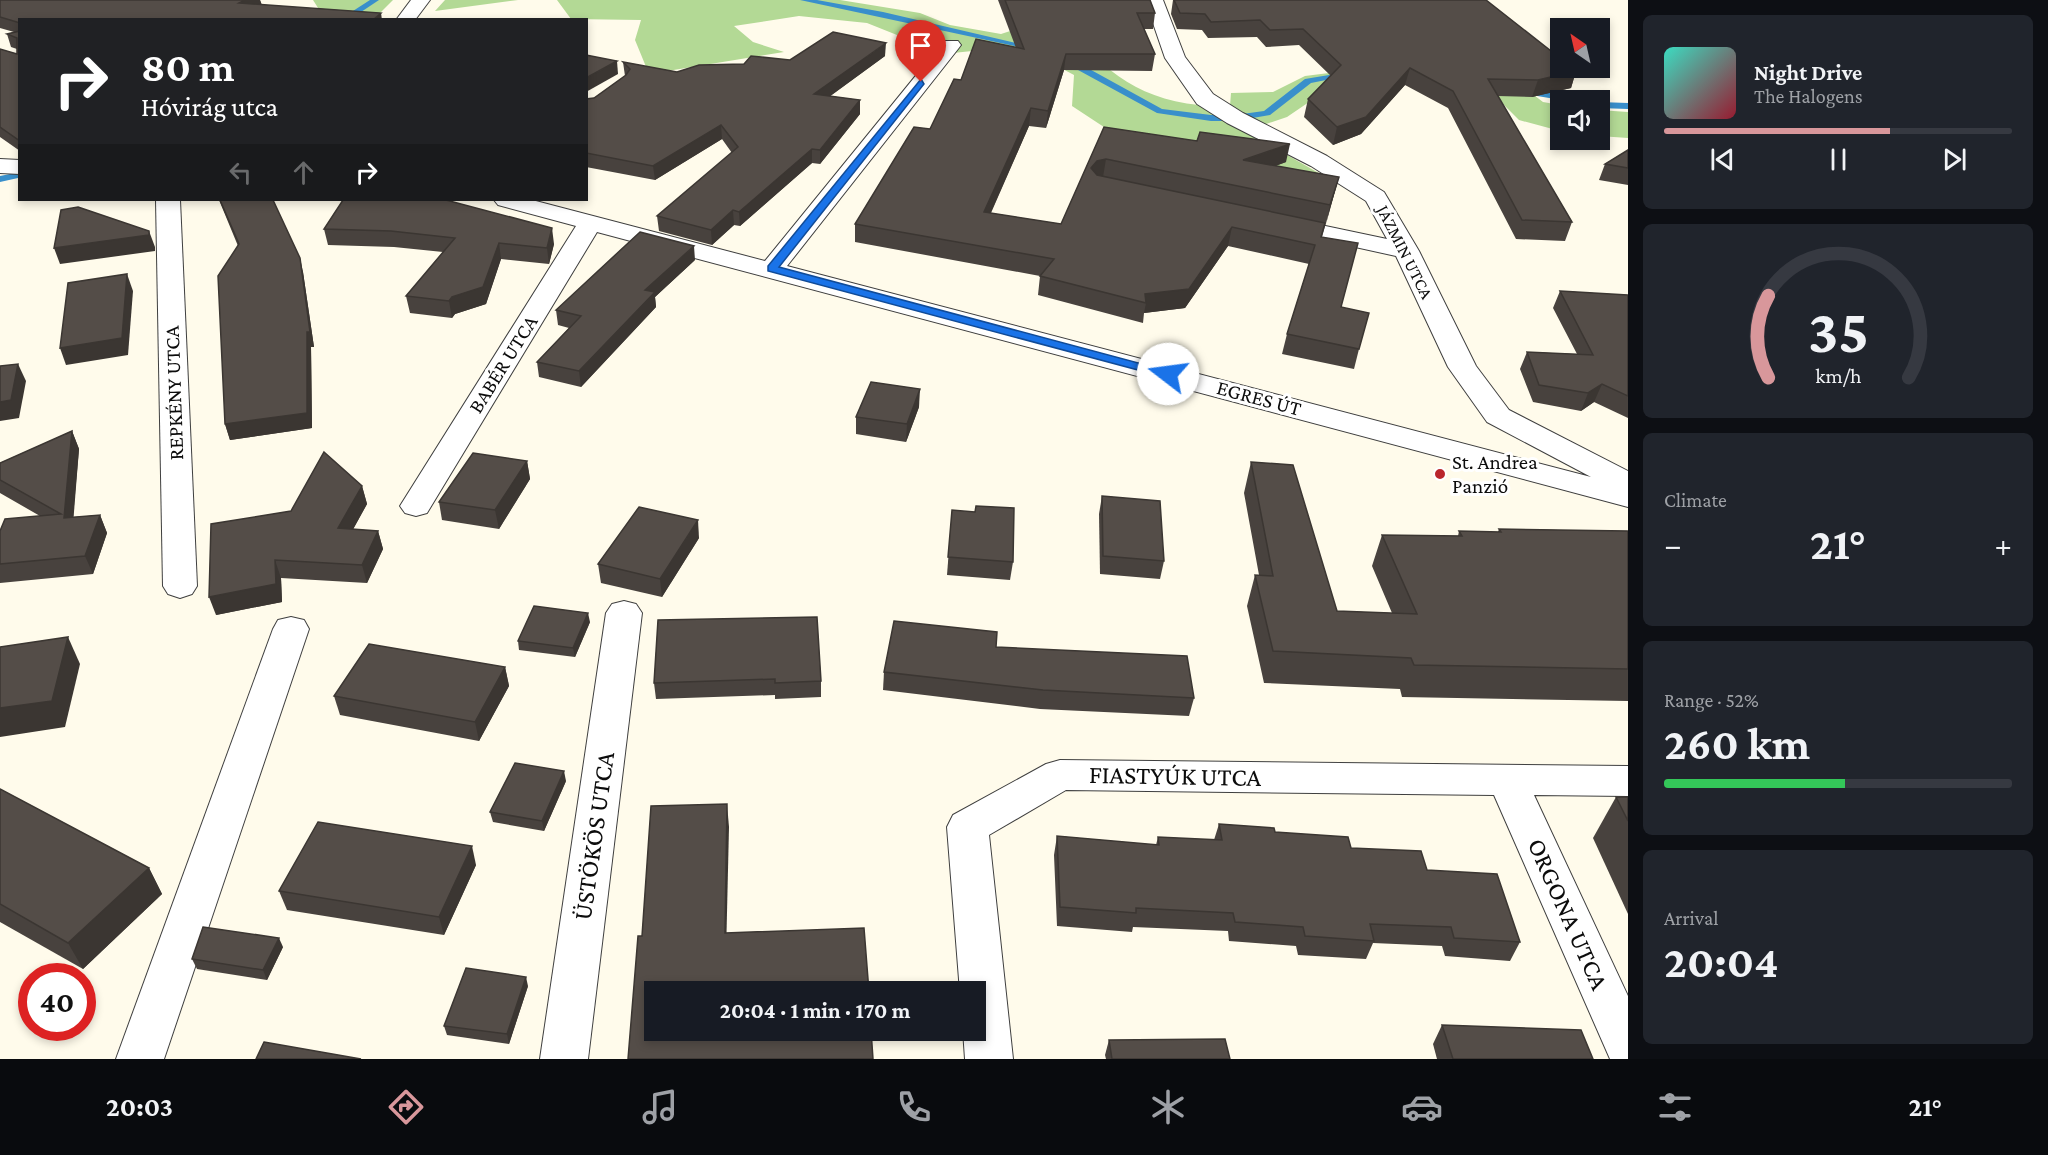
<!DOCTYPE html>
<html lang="en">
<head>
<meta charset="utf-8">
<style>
	:root { --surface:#171b24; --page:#20242c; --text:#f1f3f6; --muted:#9ea1a6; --line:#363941; --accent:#d8979b }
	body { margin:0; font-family:"Crimson Pro",serif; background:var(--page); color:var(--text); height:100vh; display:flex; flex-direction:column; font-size:22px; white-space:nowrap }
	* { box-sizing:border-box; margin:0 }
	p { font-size:20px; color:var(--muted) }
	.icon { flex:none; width:33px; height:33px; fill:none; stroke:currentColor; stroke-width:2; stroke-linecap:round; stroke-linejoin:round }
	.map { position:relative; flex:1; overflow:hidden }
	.panel { display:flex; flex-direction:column; gap:15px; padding:15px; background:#0d0f14; width:420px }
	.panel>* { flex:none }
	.banner { position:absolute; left:18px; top:18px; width:570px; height:183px; border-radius:0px; box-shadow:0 3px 9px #0003; background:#202124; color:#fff; overflow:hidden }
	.needle { width:39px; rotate:326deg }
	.tools { position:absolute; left:1550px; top:18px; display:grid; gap:12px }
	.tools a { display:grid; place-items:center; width:60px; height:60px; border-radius:0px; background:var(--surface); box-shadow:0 3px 9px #0003; font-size:30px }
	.speed { position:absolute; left:18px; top:963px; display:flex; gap:12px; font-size:30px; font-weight:700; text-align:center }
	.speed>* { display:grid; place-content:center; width:78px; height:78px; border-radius:50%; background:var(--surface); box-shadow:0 3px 9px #0003; line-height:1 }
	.speed .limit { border:9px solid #d22; background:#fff; color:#111 }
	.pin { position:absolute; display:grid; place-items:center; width:51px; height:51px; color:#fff; margin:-62px -26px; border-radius:50% 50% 50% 0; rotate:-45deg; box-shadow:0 0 6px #0007 }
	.pin .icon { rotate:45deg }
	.me { position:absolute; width:66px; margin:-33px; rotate:285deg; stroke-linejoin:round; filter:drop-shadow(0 0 4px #0008) }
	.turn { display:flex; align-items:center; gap:21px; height:126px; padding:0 24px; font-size:27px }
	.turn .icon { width:78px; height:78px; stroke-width:2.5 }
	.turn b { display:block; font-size:42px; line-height:51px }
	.lanes { display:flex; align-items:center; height:57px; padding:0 24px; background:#0003; justify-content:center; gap:30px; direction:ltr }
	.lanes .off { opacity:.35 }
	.big { font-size:45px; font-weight:700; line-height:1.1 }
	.panel .widget { flex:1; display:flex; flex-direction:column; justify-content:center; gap:9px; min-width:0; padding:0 21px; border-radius:9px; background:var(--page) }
	.panel .dial { align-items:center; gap:0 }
	.dial svg { height:156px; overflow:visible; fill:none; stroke:var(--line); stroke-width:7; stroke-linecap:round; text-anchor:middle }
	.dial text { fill:var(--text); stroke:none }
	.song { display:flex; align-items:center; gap:18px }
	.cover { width:72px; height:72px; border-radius:9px; background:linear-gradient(135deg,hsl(170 70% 55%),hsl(350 70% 35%)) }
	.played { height:6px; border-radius:3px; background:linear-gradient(90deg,var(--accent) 65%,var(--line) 65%) }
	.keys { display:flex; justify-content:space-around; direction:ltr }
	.heat { display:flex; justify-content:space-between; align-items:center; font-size:33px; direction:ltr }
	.charge { height:9px; border-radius:4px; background:linear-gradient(90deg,#34c759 52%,var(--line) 0) }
	.trip { position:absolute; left:644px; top:981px; width:342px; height:60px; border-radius:0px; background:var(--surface); box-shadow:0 3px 9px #0003; font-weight:700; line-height:60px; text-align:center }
	.tabs { display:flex; height:96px; justify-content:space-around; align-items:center; background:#090b0e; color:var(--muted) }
	.tabs .icon { width:42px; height:42px }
	.tabs .on { color:var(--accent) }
	.tabs b { font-size:27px; color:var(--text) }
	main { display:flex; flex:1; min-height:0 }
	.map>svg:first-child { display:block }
	.forest { fill:#b3d995 }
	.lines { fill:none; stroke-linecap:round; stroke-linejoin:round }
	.stream { fill:#398fcb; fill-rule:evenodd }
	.minor-casing { stroke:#3f3f3f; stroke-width:2 }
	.minor { fill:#fff; fill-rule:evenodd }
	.wall { fill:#48423e }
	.shaded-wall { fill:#3b3632 }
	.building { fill:#544d48; stroke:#3b3632; stroke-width:1.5 }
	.route { fill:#1a73e8; stroke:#114b97; stroke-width:1.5 }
	.poi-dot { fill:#ba262c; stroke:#fff; stroke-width:2 }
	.labels { text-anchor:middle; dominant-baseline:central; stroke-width:6; stroke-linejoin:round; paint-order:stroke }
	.far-street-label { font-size:18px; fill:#0c0c0c; stroke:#fff }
	.street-label { font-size:21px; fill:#0c0c0c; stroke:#fff }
	.poi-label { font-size:21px; fill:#0c0c0c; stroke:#fff; text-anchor:start }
	.near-street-label { font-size:26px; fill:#0c0c0c; stroke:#fff }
</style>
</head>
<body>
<main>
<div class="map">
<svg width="1628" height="1059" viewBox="0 0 1628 1059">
	<rect width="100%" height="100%" fill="#fffbeb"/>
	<g class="forest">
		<polygon points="313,0 393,0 374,19 320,11"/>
		<path d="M 445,0 L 840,0 L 920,13 L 950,25 L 1001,34 L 1057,16 C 1099,65 1132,98 1199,105 L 1331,180 L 1110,131 L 1072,106 L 1074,75 L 1038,56 L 982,50 L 904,58 L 907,39 L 867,23 L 799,16 L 734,26 L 753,42 L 784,52 L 649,74 L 635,40 L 641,20 L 571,19 L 557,0 L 518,0 L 435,11 Z"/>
		<polygon points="1369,68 1517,82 1543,102 1560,105 1560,131 1519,120 1497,98 1477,85 1337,83 1287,117 1263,125 1230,106 1231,93 1273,92 1305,76"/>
		<polygon points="1599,110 1628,112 1628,138 1599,136"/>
	</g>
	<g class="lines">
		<g class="stream">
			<polygon points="370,0 379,0 349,20 339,20"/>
			<polygon points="800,0 817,0 883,12 1037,48 1033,50"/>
			<polygon points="1067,60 1073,60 1162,109 1211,115 1235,115 1264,111 1305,79 1347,72 1351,75 1311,83 1270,115 1235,121 1211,121 1157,113 1067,64"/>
			<polygon points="1522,88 1573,97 1577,100 1561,100 1519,93 1518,91"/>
			<polygon points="1599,102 1628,103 1628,109 1599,108"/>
			<polygon points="15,173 20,176 18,178 0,182 0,176"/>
		</g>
		<g class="minor-casing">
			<g id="minor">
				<polygon points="411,0 430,0 415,20 396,20"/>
				<polygon points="1145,0 1163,0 1185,57 1213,94 1243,113 1327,156 1384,192 1419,251 1476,366 1509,410 1628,471 1628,507 597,232 427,513 416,516 405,513 400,506 576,226 498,205 494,200 532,200 765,261 944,41 958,41 961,45 958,49 787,266 1591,477 1487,422 1448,367 1396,256 1269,228 1266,223 1269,218 1278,216 1387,239 1366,201 1311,166 1227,123 1197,104 1165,58"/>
				<polygon points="0,159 20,160 20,174 0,173"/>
				<polygon points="156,200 180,200 197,586 192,594 180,598 168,594 163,586"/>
				<polygon points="624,601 636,604 642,613 588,1059 540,1059 606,613 612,604"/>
				<polygon points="291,617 304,620 309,629 164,1059 116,1059 273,629 278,620"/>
				<polygon points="1060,760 1628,766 1628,796 1534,795 1628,996 1628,1059 1610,1059 1494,795 1066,790 989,835 1013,1059 965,1059 963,1030 975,1030 975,992 960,992 947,827 953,815 1046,764"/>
			</g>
		</g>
		<use href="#minor" class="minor"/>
	</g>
	<g class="wall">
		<polygon points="0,0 260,0 261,4 20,20 20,151 0,137 0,49 17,54 17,49 11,47 7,34 14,32 0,28"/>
		<polygon points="998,0 1150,0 1155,13 1153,29 1144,29 1155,54 1152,71 1064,70 1046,128 1029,126 991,213 1061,224 1104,127 1286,162 1275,166 1339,177 1322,237 1341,307 1359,349 1354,369 1282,354 1287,334 1309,264 1228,246 1185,308 1144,313 1143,323 1038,295 1040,276 855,242 855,224 930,129 961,80 1016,48"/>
		<polygon points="1173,0 1486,0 1576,71 1571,88 1532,97 1498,96 1572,222 1565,241 1516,239 1448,108 1405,85 1361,134 1333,145 1304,117 1308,99 1331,76 1299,45 1266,47 1257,37 1208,38 1202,30 1177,29 1171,14"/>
		<polygon points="885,56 830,96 860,100 860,114 820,164 812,163 740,226 734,225 712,245 659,231 657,216 732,153 722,139 655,180 586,167 586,99 594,98 625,76 623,62 677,72 744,64 790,60"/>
		<polygon points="1628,150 1628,185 1599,180 1605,164"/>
		<polygon points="219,200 273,200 303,272 314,347 311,347 312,428 230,440 225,424 238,246"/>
		<polygon points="343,200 554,244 549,264 501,259 486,304 455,314 452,318 410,313 406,296 443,252 394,247 328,245 324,229"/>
		<polygon points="695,260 655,297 656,307 581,387 539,377 537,362 569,328 558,325 556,310"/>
		<polygon points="1560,291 1628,295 1628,418 1594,402 1581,411 1533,402 1520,369 1527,352 1577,354 1553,308"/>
		<polygon points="919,407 906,442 856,434 856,417"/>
		<polygon points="72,431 79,449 73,517 100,515 107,533 93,574 0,583 0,531 40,516 0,493 0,463"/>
		<polygon points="527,461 530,479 499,529 442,520 439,502"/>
		<polygon points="1251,462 1337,611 1392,613 1372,566 1382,535 1458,536 1459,531 1498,532 1499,529 1628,531 1628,701 1402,697 1400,689 1264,683 1247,606 1255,575 1259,575 1244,493"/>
		<polygon points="362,486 367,504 353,529 378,531 383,549 367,583 281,578 282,602 216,615 291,511"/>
		<polygon points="1102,496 1164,561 1160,579 1100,574 1099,514"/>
		<polygon points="952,510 1013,562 1010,580 947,575"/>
		<polygon points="699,538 662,597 601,583 598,564"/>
		<polygon points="658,620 821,681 821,697 775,699 775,695 656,699 654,683"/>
		<polygon points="590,622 575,657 519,650 518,641"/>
		<polygon points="996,647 1194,698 1189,716 1040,709 883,690 884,672"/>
		<polygon points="505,667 509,686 479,741 340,715 334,696"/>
		<polygon points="566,781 544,831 493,822 490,812"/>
		<polygon points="0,789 149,868 162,894 83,969 0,922"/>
		<polygon points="1616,797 1628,797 1628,914 1593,838"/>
		<polygon points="1219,824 1275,832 1351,848 1427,870 1520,942 1510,961 1445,956 1442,946 1373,943 1366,959 1298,955 1296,946 1229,941 1228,931 1133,927 1132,932 1057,926 1054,855 1057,836 1156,845 1158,837 1214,840"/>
		<polygon points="476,865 444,935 287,910 279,891"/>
		<polygon points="283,947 267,980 197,969 192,959"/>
		<polygon points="528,986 509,1044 447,1035 444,1026"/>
		<polygon points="1442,1025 1593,1059 1437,1059 1433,1044"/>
		<polygon points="1109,1040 1230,1059 1106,1059 1105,1055"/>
	</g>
	<g class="shaded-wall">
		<polygon points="245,0 260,0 262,5 239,3"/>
		<polygon points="381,13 382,20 373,20"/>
		<polygon points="886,43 885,56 814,108 814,94"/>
		<polygon points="1066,54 1064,70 1046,128 1048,111"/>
		<polygon points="617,61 618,74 586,92 586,78"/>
		<polygon points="1410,68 1405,85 1361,134 1333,145 1337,127"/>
		<polygon points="1576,71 1571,88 1532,97 1538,80"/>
		<polygon points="860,100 860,114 820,164 820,150"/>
		<polygon points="1031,108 1029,126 983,230 984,212"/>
		<polygon points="721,125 722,139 655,180 653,166"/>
		<polygon points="1290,144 1286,162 1240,179 1243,160"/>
		<polygon points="812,149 812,163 740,226 739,212"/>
		<polygon points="1106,159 1103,177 1089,186 1091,168 1097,161"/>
		<polygon points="1339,177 1334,195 1326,224 1330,205"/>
		<polygon points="733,210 734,225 712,245 711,230"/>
		<polygon points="1232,227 1228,246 1185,308 1144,313 1146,303 1145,294"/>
		<polygon points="552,228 554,244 549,264 547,248"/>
		<polygon points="149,231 155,247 155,251 60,264 54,248"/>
		<polygon points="499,243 501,259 486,304 455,314 452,318 449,301"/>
		<polygon points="694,246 695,260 655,297 656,307 581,387 579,371 645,290"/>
		<polygon points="300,258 303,272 314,347 311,347 312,428 230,440 225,424"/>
		<polygon points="127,274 133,291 128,355 66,365 60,348"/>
		<polygon points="18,364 26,381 19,418 0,421 0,402"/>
		<polygon points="1602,384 1594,402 1581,411 1588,393"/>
		<polygon points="920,389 919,407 906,442 907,424"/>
		<polygon points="72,431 79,449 72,537 64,518"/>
		<polygon points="527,461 530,479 499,529 495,510"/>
		<polygon points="362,486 367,504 344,546 338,528"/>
		<polygon points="100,515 107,533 93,574 85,556"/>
		<polygon points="698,520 699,538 662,597 660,579"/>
		<polygon points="378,531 383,549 367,583 362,565"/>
		<polygon points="275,560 281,578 282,602 216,615 209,597"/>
		<polygon points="588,613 590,622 575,657 573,648"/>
		<polygon points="68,637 80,664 65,727 0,737 0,708"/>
		<polygon points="505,667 509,686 479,741 475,722"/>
		<polygon points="564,771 566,781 544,831 542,821"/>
		<polygon points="727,804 729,827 726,955 725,933"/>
		<polygon points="472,846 476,865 444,935 439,917"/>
		<polygon points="149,868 162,894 83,969 68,943"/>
		<polygon points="279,938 283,947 267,980 263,970"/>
		<polygon points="526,977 528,986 509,1044 507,1034"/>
	</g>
	<g class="building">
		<polygon points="0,0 245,0 239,3 381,13 373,20 20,20 20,23 0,17"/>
		<polygon points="1005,0 1150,0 1155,13 1137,13 1155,54 1066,54 1048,111 1031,108 984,212 1061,224 1104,127 1197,141 1200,132 1290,144 1243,160 1339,177 1330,205 1106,159 1097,161 1091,168 1097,175 1325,223 1321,237 1358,243 1341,307 1369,313 1359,349 1287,334 1315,245 1232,227 1189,289 1145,294 1146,303 1040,276 1054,259 855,224 914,127 930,129 954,79 961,80 976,39 1024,49"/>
		<polygon points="1174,0 1486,0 1560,58 1560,68 1572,68 1576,71 1538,80 1488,79 1572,222 1522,220 1453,91 1410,68 1366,117 1337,127 1308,99 1341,65 1303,29 1270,30 1260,20 1211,22 1205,14 1180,13"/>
		<polygon points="20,31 20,141 0,127 0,49 17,54 17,38 7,34"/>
		<polygon points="833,32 886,43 814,94 860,100 820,150 812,149 739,212 733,210 711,230 657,216 738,147 721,125 653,166 586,153 586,99 594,98 626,75 630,69 623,62 677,72 699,65 744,64 751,56 790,60"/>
		<polygon points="586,55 617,61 586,78"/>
		<polygon points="1628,150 1628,168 1605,164"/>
		<polygon points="220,200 273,200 300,258 310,332 307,332 307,413 225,424 218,276 239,244"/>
		<polygon points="343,200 446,200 552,228 547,248 499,243 483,287 452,297 449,301 406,296 455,238 391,231 324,229"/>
		<polygon points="78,207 149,231 149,235 54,248 61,210"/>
		<polygon points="640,232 694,246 645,290 655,292 579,371 537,362 581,316 556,310"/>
		<polygon points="127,274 122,338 60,348 68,283"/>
		<polygon points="1560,291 1628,295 1628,396 1602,384 1588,393 1539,385 1527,352 1593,355"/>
		<polygon points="18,364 11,400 0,402 0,366"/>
		<polygon points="871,382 920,389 907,424 856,417"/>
		<polygon points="72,431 64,518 100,515 85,556 0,564 0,531 5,519 61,514 0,480 0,463"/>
		<polygon points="324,452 362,486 338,528 378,531 362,565 275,560 276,584 209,597 211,524 291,511"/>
		<polygon points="473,453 527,461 495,510 439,502"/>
		<polygon points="1251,462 1293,465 1337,611 1417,614 1382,535 1462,536 1459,531 1501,532 1499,529 1628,531 1628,669 1414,665 1411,658 1273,651 1255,575 1273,576"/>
		<polygon points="1102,496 1160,501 1164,561 1103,556"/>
		<polygon points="976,506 1014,508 1013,562 948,557 952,510 975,512"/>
		<polygon points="639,507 698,520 660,579 598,564"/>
		<polygon points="534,606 588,613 573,648 518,641"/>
		<polygon points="817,617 821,681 775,683 775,679 654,683 658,620"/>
		<polygon points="894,621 997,632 996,647 1187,656 1194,698 1043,690 884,672"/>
		<polygon points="68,637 52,701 0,708 0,647"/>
		<polygon points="369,644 505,667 475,722 334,696"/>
		<polygon points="515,763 564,771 542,821 490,812"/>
		<polygon points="0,789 149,868 68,943 0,904"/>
		<polygon points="1616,797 1628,797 1628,821"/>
		<polygon points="727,804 725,933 864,928 869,992 654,992 654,1030 871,1030 873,1059 628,1059 638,936 642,936 651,806"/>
		<polygon points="318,822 472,846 439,917 279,891"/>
		<polygon points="1219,824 1274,828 1275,832 1348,837 1351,848 1421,851 1427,870 1497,874 1520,942 1454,938 1451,927 1370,924 1374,941 1305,936 1303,927 1235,922 1233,913 1136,908 1136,913 1060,907 1057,836 1159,845 1158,837 1222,840"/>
		<polygon points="203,927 279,938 263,970 192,959"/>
		<polygon points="466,968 526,977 507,1034 444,1026"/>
		<polygon points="1442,1025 1581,1030 1593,1059 1453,1059"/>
		<polygon points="1225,1039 1230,1059 1112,1059 1109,1040"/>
		<polygon points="264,1042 361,1059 256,1059"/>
	</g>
	<polygon class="route" points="921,79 924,84 779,267 1172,372 1172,377 1164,377 768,271 768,266"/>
	<circle class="poi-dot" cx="1440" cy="474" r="6"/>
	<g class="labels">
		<g class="far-street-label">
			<text transform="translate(1405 252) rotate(63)">JÁZMIN UTCA</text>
		</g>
		<g class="street-label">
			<text transform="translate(503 364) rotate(-58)">BABÉR UTCA</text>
			<text transform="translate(174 393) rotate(-92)">REPKÉNY UTCA</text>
			<text transform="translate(1259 398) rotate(15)">EGRES ÚT</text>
		</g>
		<g class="poi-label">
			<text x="1452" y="462">St. Andrea<tspan x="1452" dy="24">Panzió</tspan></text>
		</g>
		<g class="near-street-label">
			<text transform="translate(1175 776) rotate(1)">FIASTYÚK UTCA</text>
			<text transform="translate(594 836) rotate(-82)">ÜSTÖKÖS UTCA</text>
			<text transform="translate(1568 914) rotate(66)">ORGONA UTCA</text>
		</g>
	</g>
</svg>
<div class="tools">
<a><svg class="needle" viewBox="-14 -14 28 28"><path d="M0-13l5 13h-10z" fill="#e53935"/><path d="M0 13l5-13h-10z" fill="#9ea1a6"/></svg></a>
<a><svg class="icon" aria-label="sound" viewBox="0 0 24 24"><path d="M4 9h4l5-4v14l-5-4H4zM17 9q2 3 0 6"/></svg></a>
</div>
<div class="speed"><div class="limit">40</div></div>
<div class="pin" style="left:921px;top:82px;background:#d93025"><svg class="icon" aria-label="arrive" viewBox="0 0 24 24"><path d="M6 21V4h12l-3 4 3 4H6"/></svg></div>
<svg class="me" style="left:1168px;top:374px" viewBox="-20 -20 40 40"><circle r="19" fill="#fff"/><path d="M0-13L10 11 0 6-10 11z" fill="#1a73e8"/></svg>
<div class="trip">20:04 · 1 min · 170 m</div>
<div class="banner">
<div class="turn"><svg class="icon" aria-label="right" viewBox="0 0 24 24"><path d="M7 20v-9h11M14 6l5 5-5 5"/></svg><div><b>80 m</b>Hóvirág utca</div></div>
<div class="lanes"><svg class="icon off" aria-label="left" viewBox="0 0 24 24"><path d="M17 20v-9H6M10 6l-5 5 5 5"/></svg><svg class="icon off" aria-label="ahead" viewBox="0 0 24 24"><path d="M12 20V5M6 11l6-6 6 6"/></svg><svg class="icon" aria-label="right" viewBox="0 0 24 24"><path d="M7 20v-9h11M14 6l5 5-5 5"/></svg></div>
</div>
</div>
<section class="panel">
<div class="widget">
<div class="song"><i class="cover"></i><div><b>Night Drive</b><p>The Halogens</p></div></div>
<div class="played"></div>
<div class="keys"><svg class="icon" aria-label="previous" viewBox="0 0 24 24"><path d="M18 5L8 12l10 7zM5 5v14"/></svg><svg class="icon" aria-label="pause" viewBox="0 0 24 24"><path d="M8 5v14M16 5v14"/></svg><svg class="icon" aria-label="next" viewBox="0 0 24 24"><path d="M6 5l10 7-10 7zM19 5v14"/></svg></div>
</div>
<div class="widget dial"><svg viewBox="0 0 100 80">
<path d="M14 69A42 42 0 1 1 86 69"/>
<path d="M14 69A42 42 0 0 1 14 27" stroke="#d8979b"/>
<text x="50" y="56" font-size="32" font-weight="700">35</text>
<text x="50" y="72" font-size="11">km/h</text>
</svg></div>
<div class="widget"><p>Climate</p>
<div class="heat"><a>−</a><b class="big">21°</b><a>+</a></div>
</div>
<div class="widget"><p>Range · 52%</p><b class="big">260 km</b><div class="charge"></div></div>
<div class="widget"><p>Arrival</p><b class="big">20:04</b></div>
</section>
</main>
<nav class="tabs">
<b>20:03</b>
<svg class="icon on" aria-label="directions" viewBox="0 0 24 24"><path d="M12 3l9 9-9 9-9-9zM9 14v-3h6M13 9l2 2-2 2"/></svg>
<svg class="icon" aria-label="music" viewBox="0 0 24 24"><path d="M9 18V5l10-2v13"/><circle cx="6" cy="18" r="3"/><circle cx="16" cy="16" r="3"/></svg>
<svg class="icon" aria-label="phone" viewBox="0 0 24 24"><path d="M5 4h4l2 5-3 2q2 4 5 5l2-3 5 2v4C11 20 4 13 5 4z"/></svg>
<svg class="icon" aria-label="climate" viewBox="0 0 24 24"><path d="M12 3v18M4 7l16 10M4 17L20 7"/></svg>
<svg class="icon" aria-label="car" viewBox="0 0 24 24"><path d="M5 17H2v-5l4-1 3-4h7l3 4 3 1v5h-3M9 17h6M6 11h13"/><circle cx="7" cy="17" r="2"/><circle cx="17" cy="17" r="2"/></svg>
<svg class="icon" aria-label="filters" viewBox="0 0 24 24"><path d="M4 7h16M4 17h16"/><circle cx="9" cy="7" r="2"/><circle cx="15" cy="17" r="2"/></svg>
<b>21°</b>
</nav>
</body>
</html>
